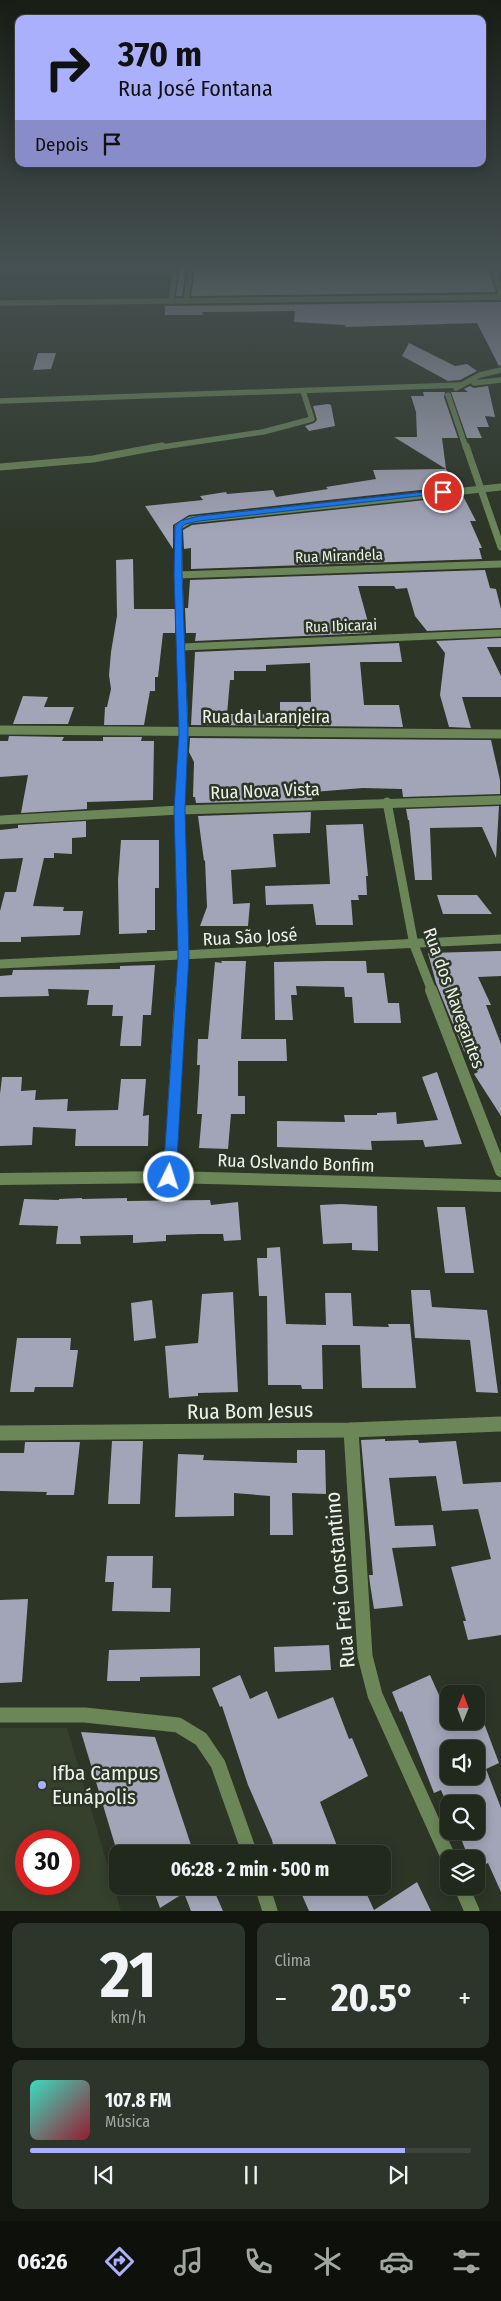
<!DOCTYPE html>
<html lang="pt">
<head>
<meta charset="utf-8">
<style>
	:root { --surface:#21281c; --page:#2d3429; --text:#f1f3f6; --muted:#a2a6a3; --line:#3e443b; --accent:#aab0fb }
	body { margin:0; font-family:"Fira Sans Condensed",sans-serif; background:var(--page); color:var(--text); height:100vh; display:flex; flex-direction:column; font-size:19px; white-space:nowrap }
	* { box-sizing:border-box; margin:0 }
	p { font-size:16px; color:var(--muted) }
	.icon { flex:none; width:28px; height:28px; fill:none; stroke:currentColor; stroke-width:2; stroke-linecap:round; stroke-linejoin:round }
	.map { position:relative; height:1911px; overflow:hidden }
	.panel { display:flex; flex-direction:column; gap:12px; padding:12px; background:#12160f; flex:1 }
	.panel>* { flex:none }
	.banner { position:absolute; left:15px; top:15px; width:471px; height:152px; border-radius:10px; box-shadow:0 2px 12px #0003,0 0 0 1px var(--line); background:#aab0fb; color:#111; overflow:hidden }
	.needle { width:32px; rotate:1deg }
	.controls { position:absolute; left:440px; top:1685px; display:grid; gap:10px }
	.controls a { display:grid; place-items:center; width:45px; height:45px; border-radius:10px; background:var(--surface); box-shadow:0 2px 12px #0003,0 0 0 1px var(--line); font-size:25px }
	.speed { position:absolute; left:15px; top:1830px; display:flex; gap:10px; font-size:25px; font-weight:700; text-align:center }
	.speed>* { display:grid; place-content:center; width:65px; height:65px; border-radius:50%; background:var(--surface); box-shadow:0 2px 12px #0003,0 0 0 1px var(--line); line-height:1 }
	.speed .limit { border:8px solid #d22; background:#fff; color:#111 }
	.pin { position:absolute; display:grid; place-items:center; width:42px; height:42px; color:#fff; margin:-21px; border:2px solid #fff; border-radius:50%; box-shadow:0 1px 5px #0007 }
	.me { position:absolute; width:55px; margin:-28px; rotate:4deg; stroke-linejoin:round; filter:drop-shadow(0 0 4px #0008) }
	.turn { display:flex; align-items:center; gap:18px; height:105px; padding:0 20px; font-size:22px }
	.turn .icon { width:65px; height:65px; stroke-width:2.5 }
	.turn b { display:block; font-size:35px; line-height:42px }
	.then { display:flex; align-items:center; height:48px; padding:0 20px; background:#0003; gap:10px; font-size:19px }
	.big { font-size:38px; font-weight:700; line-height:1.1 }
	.panel .card { flex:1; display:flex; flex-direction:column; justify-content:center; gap:8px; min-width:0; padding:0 18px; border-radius:10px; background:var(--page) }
	.panel .dial { align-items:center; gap:0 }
	.dial b { font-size:65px; line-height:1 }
	.song { display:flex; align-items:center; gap:15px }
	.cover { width:60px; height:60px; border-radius:8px; background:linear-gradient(135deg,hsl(170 70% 55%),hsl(350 70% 35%)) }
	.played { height:5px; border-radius:2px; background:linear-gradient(90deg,var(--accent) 85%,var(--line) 85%) }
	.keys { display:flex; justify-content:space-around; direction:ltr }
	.heat { display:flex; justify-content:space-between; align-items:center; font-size:28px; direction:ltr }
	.panel .tiles { flex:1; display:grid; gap:12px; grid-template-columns:1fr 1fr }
	.card:last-child { grid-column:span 2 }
	.trip { position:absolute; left:109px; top:1845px; width:282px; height:50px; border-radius:10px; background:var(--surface); box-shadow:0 2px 12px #0003,0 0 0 1px var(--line); font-weight:700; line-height:50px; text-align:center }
	.menu { display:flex; height:80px; justify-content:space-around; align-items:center; background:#0d100b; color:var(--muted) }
	.menu .icon { width:35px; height:35px }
	.menu .active { color:var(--accent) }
	.menu b { font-size:22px; color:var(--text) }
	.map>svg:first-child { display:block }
	.built { fill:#35412d; fill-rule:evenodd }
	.building { fill:#a2a4b7; fill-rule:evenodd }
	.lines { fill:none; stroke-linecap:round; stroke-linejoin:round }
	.street-far4 { stroke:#6b8757; stroke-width:5.5 }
	.street-far3 { stroke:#6b8757; stroke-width:7 }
	.street-far2 { stroke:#6b8757; stroke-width:9 }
	.street-far1 { stroke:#6b8757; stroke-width:12 }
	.street { stroke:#6b8757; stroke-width:15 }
	.route { fill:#1a73e8; stroke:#114b97 }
	.poi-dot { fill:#aab0fb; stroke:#2c3526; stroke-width:2 }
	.labels { text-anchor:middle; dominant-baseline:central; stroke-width:5; stroke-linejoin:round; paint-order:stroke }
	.far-street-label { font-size:15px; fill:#ecf2e9; stroke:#2c3526 }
	.street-label { font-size:18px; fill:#ecf2e9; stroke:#2c3526 }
	.near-street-label { font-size:21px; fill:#ecf2e9; stroke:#2c3526 }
	.near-poi-label { font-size:21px; fill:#ecf2e9; stroke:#2c3526; text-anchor:start }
</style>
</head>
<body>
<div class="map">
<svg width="501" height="1911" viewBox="0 0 501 1911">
	<rect width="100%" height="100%" fill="#2c3526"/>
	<path class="built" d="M 0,1728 L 67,1728 L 121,1911 L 0,1911 ZM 26,1841 L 69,1841 L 69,1884 L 26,1884 Z"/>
	<g class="building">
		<polygon points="473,266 487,266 496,292 191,296 195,269 344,269"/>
		<polygon points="180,269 186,269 182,296 176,296"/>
		<polygon points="501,302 501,365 499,366 477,323 346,327 344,325 294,322 295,311 202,312 203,315 165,315 165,306"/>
		<polygon points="409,343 455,366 467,364 477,371 460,380 448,381 402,356"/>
		<polygon points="38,353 56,353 51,369 33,370"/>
		<polygon points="470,386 474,388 488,386 495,417 485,416 489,427 477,427 482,438 467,438 451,392 468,392 464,389"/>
		<polygon points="423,392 445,392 444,397 458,438 442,438 446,469 457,486 189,515 173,525 173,549 145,506 203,500 200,496 226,492 227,494 273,490 276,497 328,489 326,487 376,479 373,470 446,469 394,437 417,437 416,412 411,396 424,396"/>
		<polygon points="328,404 331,405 335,426 309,431 305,426 314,423 317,420 313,406"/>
		<polygon points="463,496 476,521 470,521 482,548 479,548 482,559 191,569 191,548 184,549 183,530 192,525"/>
		<polygon points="133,559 134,609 175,609 175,633 163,633 158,677 155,677 155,691 150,691 144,725 104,725 105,707 107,707 111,689 109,675 111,652 117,616 116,560"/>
		<polygon points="485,570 490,588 496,589 501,609 501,628 427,631 415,616 407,588 396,589 394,586 358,586 371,633 195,641 196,633 186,633 185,608 188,608 190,580"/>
		<polygon points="501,638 501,647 487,647 501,676 501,697 462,697 471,728 449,727 440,695 445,653 436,641"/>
		<path d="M 399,643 L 402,662 L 360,662 L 364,705 L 399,705 L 403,727 L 191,725 L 195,652 ZM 310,663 L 311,702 L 280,702 L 280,714 L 227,714 L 230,680 L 234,680 L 234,671 L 266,671 L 266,665 Z"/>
		<polygon points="23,696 48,697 44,707 74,707 68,724 13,724"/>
		<polygon points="9,736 64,737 62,741 103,741 103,737 142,737 141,741 154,741 153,800 87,802 87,809 21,813 28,775 0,777 0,741 8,741"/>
		<polygon points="190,738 491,740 500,780 500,794 403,797 402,789 363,788 313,792 312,800 196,803 195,797 193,797 194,762 189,752"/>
		<polygon points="499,806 496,858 482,827 430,828 432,880 415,880 409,820 408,820 406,809"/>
		<polygon points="311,812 310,833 273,834 276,867 231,870 233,904 250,903 248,926 200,926 207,907 205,860 204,861 198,816"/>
		<polygon points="86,821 86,837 72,838 72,854 54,853 54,858 44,858 33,906 64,907 63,911 83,911 80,935 21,937 21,942 0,942 0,911 5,892 16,892 23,858 0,859 0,830 18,828 18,825"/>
		<polygon points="363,824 368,876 366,876 367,895 358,895 359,900 351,900 353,925 316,925 313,904 266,905 265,886 330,884 326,825"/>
		<polygon points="121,840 159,840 159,888 155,888 155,930 147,930 147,933 119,934 118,880"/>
		<polygon points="437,895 477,895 492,914 443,914"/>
		<polygon points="501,951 501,976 478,977 491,1005 486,1005 501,1044 501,1116 474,1074 478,1072 464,1051 436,983 428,953"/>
		<polygon points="221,961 246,961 241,1039 286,1039 287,1061 238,1061 238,1096 245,1096 245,1114 231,1114 228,1149 199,1148 202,1114 197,1114 200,1065 197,1065 198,1039 208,1039 215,962 222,963"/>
		<polygon points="328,961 366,961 367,973 384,973 388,1003 399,1003 401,1023 354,1023 352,997 345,997 344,987 296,986 297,995 291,995 293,1020 275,1020 274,962"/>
		<polygon points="155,965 151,1015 143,1015 141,1046 120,1046 123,1016 112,1016 113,1005 87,1005 89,990 48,989 49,996 0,997 0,976 12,975 13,970 120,969 120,966"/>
		<polygon points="437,1072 462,1144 425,1147 423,1140 371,1141 372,1150 277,1147 277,1121 345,1122 344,1115 377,1115 377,1113 396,1112 397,1124 438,1120 422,1077"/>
		<polygon points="2,1077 22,1077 21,1091 36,1090 35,1100 68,1099 67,1111 118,1110 121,1079 146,1079 143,1116 149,1115 148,1146 75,1146 76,1129 33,1127 32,1145 0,1146 0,1094"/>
		<polygon points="82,1198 82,1199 127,1198 127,1201 210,1200 211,1205 238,1202 241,1240 224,1241 223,1234 200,1234 166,1235 166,1241 133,1243 133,1235 80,1236 81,1244 56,1244 58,1226 19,1225 24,1199 59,1200 59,1199"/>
		<polygon points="341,1204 377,1206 378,1251 352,1250 352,1243 323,1244 320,1205"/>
		<polygon points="437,1207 465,1207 474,1273 445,1273"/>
		<polygon points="280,1247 286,1324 326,1325 325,1293 351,1293 353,1326 389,1327 388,1324 410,1324 416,1388 362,1388 360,1345 322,1345 323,1389 302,1389 301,1385 268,1385 267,1296 259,1296 257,1258 267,1258 267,1248"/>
		<polygon points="411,1290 430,1290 432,1307 487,1310 498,1393 476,1392 470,1340 415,1338"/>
		<polygon points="233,1292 238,1392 198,1393 198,1396 169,1398 165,1346 198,1343 202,1294"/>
		<polygon points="152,1300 156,1338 134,1341 131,1303"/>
		<polygon points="17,1338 71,1338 70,1350 78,1350 73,1387 35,1387 34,1392 10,1392"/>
		<polygon points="385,1439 385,1441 418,1440 419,1443 456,1441 463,1484 501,1482 501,1635 468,1640 463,1621 466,1621 451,1567 491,1559 478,1509 442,1511 436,1476 389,1478 395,1526 433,1525 436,1546 392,1548 403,1606 374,1609 370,1584 369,1575 373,1575 361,1440"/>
		<polygon points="112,1441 143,1441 140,1504 108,1504"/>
		<polygon points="25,1442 80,1442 74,1495 46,1495 47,1492 0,1491 0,1453 24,1453"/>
		<polygon points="297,1450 325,1450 326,1494 292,1493 293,1535 270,1535 270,1496 234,1493 234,1516 175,1517 178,1454 204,1455 203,1460 297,1463"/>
		<polygon points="107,1556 153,1556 152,1588 171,1588 170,1612 112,1611 114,1582 105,1582"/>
		<polygon points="28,1599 22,1682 0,1683 0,1600"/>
		<polygon points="329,1645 331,1670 275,1672 274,1647"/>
		<polygon points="200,1648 200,1676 140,1677 140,1681 107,1681 109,1650"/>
		<polygon points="240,1675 250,1699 267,1691 278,1719 333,1697 349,1739 352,1738 368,1776 320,1802 339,1851 333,1854 275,1854 272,1840 248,1785 222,1706 220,1707 212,1688"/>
		<path d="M 430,1675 L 443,1704 L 449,1702 L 449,1721 L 476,1721 L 476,1702 L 499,1763 L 486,1769 L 501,1808 L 501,1892 L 488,1863 L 476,1869 L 476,1859 L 469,1859 L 458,1831 L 476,1831 L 476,1804 L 449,1804 L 449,1809 L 441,1790 L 434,1793 L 402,1711 L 400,1712 L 392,1692 ZM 449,1749 L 476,1749 L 476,1776 L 449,1776 Z"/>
		<polygon points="81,1732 155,1737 194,1854 118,1855"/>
		<polygon points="417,1882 431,1911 309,1911 298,1886 363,1886 374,1910"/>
		<polygon points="152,1886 212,1886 223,1911 191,1911 184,1893 160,1908"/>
	</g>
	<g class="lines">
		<g class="street-far4">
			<polyline points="492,266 501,293"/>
			<polyline points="171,301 176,266"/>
			<polyline points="186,301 191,266"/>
			<polyline points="0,303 501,297"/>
			<polyline points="474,383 501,380"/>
			<polyline points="456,388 480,375 501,370"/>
			<polyline points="448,395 466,448"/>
			<polyline points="0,401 461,385"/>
			<polyline points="155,448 263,432 312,419 303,391"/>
		</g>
		<g class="street-far3">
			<polyline points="466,446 501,547"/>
			<polyline points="0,467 93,459 162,446"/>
			<polyline points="178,575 501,564"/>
			<polyline points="182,647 501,633"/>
			<polyline points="182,684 178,527 190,520 501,487"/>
		</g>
		<g class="street-far2">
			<polyline points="0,730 501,734"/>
			<polyline points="387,802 414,945 432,991"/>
			<polyline points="0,820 180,810 501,800"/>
			<polyline points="0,964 501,939"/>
			<polyline points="181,991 183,956 180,810 184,733 182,683"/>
		</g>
		<g class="street-far1">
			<polyline points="431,990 501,1171"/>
			<polyline points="169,1177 181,990"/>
			<polyline points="0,1179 169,1177 501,1186"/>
		</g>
		<g class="street">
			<polyline points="351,1430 365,1656 375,1695 449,1859"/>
			<polyline points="0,1433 351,1430 501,1424"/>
			<polyline points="0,1715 85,1715 178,1725 201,1739 218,1764 250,1854"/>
			<polyline points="262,1886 270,1911"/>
			<polyline points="461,1886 472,1911"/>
		</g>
	</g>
	<linearGradient id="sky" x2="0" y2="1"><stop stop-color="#181d15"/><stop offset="0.5" stop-color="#455152"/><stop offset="1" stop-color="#455152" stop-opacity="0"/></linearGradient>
	<rect width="501" height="533" fill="url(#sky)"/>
	<polygon class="route" points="443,490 446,492 445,493 199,521 185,524 182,527 182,575 188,733 185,810 189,956 176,1177 174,1181 165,1181 163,1177 178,956 174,810 179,733 174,575 175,527 180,521 199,516"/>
	<circle class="poi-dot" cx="42" cy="1785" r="5"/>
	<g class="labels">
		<g class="far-street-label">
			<text transform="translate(339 556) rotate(-2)">Rua Mirandela</text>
			<text transform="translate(341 626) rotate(-2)">Rua Ibicarai</text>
		</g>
		<g class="street-label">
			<text x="266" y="717">Rua da Laranjeira</text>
			<text transform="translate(265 791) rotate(-2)">Rua Nova Vista</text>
			<text transform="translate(250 937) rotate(-3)">Rua São José</text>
			<text transform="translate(454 998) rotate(70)">Rua dos Navegantes</text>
			<text transform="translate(296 1163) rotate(2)">Rua Oslvando Bonfim</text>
		</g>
		<g class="near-street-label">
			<text transform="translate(250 1411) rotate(-1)">Rua Bom Jesus</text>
			<text transform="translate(340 1580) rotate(-95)">Rua Frei Constantino</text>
		</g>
		<g class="near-poi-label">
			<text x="52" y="1773">Ifba Campus<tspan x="52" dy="24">Eunápolis</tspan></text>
		</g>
	</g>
</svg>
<div class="controls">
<a><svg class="needle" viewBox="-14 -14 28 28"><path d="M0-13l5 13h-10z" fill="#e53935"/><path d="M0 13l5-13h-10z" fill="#a2a6a3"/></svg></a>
<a><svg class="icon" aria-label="sound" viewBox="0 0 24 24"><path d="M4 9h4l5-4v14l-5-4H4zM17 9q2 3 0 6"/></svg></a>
<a><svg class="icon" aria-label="search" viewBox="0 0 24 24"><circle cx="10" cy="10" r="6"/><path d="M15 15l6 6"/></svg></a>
<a><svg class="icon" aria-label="layers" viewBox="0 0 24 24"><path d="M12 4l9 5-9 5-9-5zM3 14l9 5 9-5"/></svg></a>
</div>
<div class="speed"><div class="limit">30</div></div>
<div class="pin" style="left:443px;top:492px;background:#d93025"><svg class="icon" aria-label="arrive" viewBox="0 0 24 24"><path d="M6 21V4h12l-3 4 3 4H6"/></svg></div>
<svg class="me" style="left:169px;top:1177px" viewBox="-20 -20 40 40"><circle r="17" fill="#1a73e8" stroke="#fff" stroke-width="3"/><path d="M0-11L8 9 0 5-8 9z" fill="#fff"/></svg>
<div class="trip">06:28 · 2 min · 500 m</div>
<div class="banner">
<div class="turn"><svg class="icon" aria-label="right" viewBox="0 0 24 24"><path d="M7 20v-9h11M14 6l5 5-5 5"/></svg><div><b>370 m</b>Rua José Fontana</div></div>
<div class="then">Depois<svg class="icon" aria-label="arrive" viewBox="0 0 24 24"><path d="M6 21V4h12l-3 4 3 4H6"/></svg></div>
</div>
</div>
<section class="panel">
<div class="tiles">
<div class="card dial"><b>21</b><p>km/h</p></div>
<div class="card"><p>Clima</p>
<div class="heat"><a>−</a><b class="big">20.5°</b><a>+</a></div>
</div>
<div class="card">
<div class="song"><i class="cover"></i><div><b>107.8 FM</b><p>Música</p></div></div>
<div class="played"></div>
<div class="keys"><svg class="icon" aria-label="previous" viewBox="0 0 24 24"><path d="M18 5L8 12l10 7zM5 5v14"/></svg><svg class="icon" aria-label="pause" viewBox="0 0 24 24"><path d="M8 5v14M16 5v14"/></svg><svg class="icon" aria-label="next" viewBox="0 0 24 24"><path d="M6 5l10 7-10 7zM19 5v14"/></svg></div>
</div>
</div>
</section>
<nav class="menu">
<b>06:26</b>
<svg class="icon active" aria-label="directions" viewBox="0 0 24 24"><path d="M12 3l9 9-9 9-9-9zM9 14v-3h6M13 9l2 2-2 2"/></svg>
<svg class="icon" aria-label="music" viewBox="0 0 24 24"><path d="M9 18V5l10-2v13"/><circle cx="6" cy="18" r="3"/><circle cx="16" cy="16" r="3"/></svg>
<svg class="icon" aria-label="phone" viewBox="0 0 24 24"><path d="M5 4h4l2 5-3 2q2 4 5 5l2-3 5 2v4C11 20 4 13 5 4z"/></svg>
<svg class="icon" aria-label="climate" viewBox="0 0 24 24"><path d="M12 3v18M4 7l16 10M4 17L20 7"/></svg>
<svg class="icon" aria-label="car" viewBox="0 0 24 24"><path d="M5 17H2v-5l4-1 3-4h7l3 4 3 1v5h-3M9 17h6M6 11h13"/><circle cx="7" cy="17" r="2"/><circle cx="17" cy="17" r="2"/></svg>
<svg class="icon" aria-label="filters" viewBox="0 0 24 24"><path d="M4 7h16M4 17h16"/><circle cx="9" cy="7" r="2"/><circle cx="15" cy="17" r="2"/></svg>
</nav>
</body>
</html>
